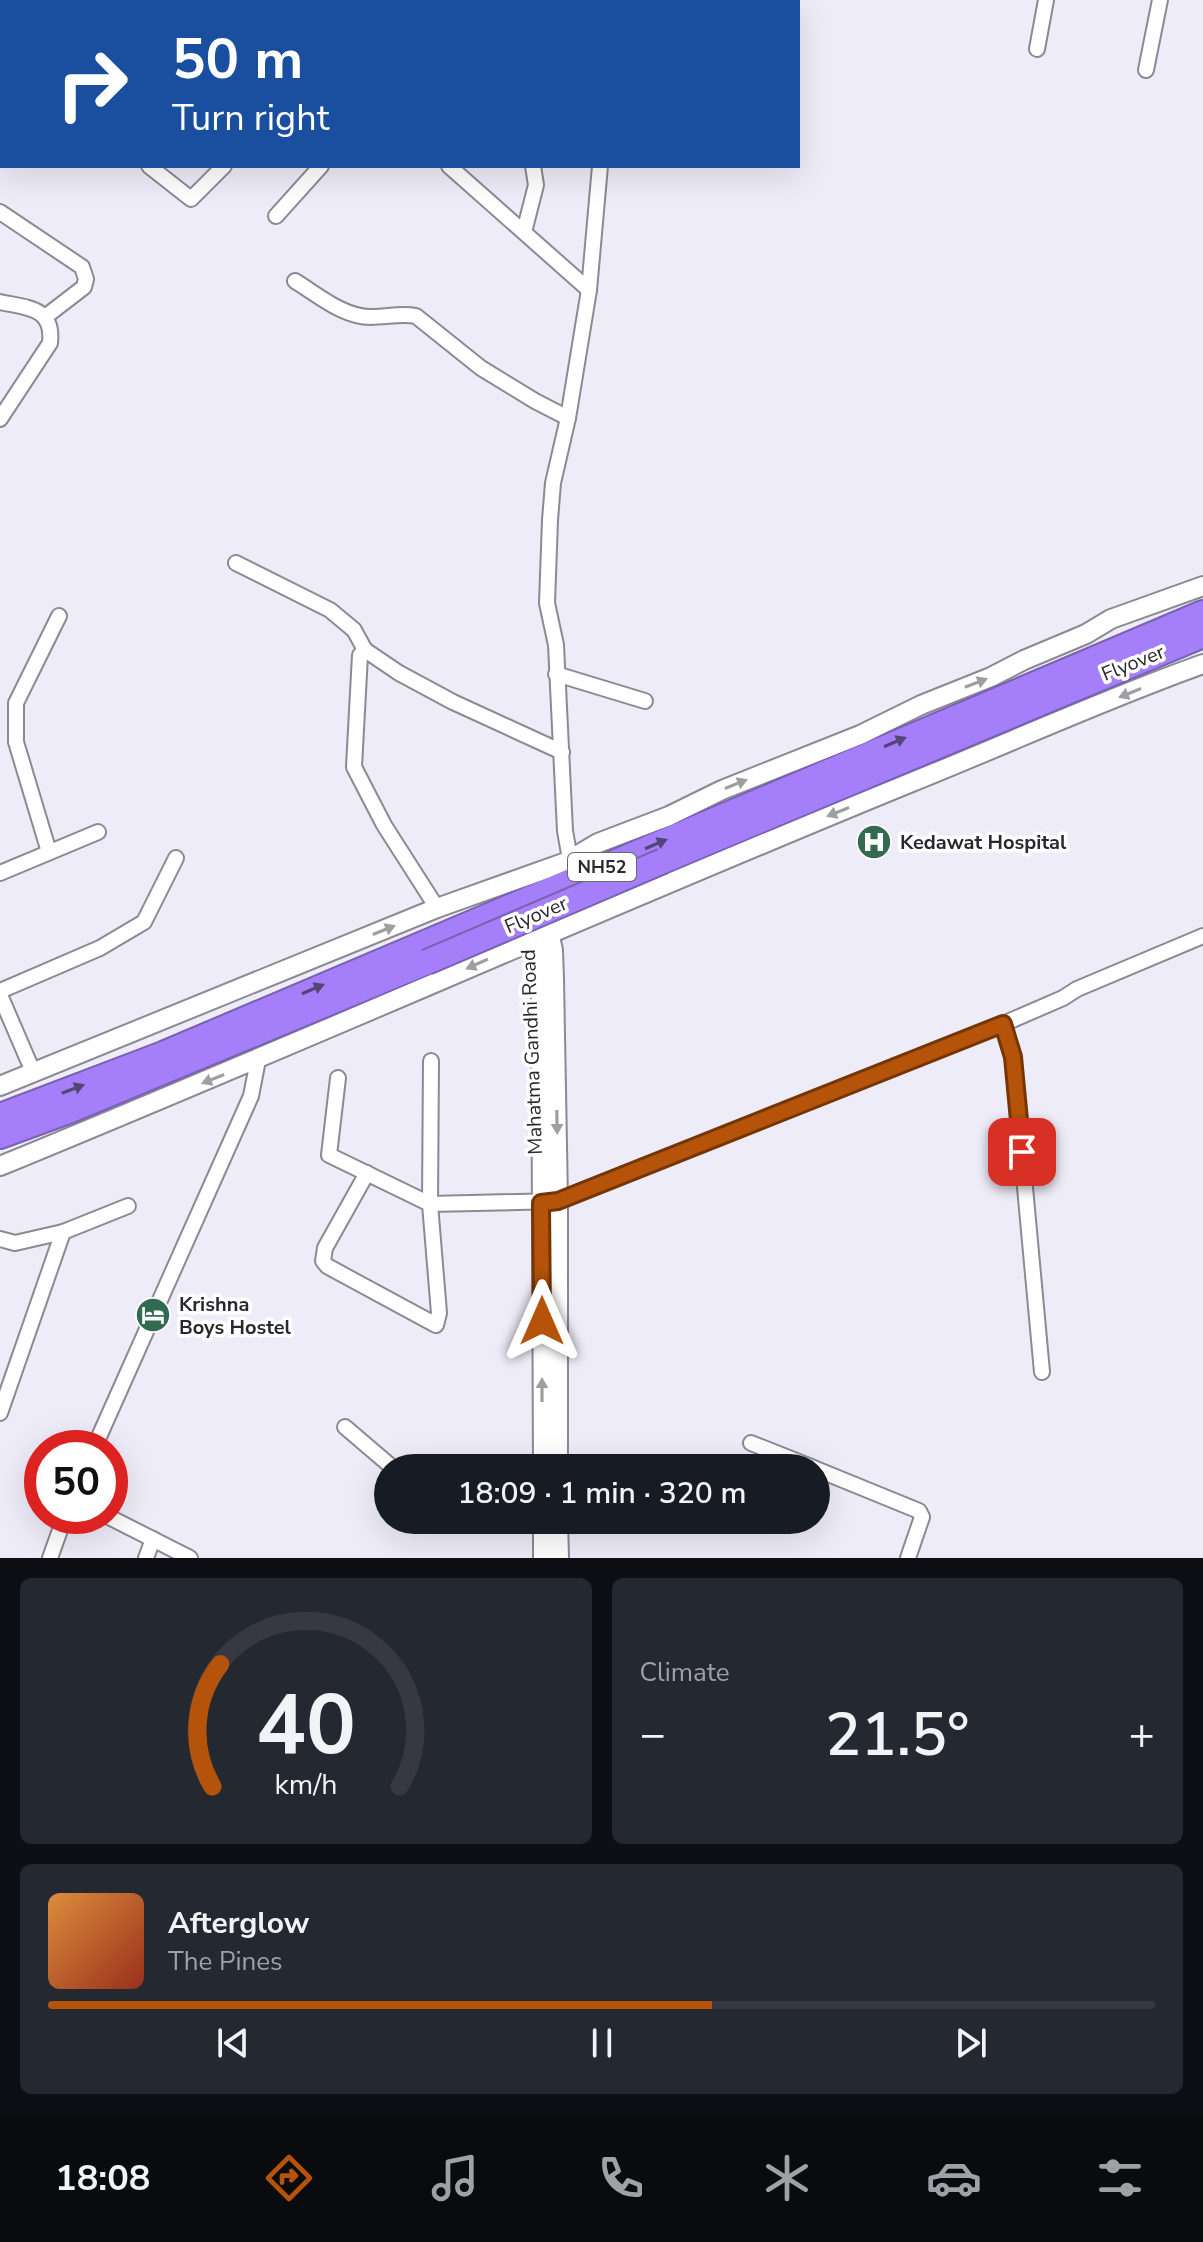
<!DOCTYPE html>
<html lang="en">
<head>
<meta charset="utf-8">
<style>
	:root { --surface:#171b24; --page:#242831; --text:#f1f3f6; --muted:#9ea1a6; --line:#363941; --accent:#b45309 }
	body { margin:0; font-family:"Nunito Sans",sans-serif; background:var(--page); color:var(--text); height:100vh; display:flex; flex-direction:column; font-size:30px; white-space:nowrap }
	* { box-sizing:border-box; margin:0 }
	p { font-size:26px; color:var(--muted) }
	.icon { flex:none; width:44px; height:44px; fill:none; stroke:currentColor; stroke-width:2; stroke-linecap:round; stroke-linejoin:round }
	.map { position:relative; height:1558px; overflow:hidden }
	.details { display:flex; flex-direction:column; gap:20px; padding:20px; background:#0d0f14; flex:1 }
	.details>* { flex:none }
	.hud { position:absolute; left:0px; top:0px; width:800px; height:168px; box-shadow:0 8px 32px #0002; background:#1a4fa0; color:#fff; overflow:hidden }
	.speed { position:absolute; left:24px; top:1430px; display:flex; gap:16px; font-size:40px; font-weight:700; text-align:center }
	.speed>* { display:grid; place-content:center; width:104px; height:104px; border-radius:50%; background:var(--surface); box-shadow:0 8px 32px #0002; line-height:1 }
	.speed .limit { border:12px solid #d22; background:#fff; color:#111 }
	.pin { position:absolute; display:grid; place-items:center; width:68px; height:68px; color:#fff; margin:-34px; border-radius:16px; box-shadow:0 4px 12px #0006 }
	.me { position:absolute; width:88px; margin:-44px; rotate:0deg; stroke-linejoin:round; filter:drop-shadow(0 0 6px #0008) }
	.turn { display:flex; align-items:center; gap:28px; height:168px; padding:0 40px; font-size:36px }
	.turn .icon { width:104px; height:104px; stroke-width:2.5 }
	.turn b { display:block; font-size:56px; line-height:68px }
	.big { font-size:60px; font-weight:600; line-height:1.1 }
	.details .card { flex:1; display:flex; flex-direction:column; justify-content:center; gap:12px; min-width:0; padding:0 28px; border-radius:12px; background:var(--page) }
	.details .dial { align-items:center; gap:0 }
	.dial svg { height:208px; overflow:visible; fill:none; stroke:var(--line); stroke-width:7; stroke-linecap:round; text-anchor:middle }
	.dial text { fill:var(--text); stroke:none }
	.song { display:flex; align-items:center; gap:24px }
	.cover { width:96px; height:96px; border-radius:12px; background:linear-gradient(135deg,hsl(30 70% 55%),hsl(10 70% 35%)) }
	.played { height:8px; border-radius:4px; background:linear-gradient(90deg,var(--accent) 60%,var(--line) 60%) }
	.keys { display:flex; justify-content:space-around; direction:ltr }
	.heat { display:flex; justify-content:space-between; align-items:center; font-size:44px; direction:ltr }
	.details .tiles { flex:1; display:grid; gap:20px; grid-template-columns:1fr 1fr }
	.card:last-child { grid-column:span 2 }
	.trip { position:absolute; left:374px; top:1454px; width:456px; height:80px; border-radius:40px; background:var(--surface); box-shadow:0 8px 32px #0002; font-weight:600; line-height:80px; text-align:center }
	.tab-bar { display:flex; height:128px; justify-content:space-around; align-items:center; background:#090b0e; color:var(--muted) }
	.tab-bar .icon { width:56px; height:56px }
	.tab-bar .selected { color:var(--accent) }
	.tab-bar b { font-size:36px; color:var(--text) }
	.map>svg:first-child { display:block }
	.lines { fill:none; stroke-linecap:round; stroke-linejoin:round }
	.street-casing { stroke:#8b8994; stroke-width:18 }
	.secondary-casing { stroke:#8b8994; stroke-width:22 }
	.highway-casing { stroke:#7961b2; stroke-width:28 }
	.street { stroke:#fff; stroke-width:14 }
	.secondary { stroke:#fff; stroke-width:18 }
	.highway { stroke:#a47ff9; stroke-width:24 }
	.highway-bridge-casing { stroke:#7961b2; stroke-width:28; stroke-linecap:butt }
	.highway-bridge { stroke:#a47ff9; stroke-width:24 }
	.oneway { fill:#9f9ea0 }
	.oneway2 { fill:#544674 }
	.route-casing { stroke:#753606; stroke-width:20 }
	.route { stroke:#b45309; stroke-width:14 }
	.labels { text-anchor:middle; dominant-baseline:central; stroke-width:7; stroke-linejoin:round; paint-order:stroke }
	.shield { fill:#fff; stroke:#69686c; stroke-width:2 }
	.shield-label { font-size:18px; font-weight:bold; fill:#29282d }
	.street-label { font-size:20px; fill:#29282d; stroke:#fff }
	.poi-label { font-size:20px; font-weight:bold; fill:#29282d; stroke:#fff; text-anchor:start }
</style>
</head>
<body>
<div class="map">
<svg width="1203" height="1558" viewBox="0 0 1203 1558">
	<rect width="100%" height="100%" fill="#efecf9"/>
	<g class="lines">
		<g class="street-casing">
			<g id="street">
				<polyline points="104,0 108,2"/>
				<polyline points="261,0 263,2"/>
				<polyline points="413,0 415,2"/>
				<polyline points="174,2 175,0"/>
				<polyline points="606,2 607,0"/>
				<polyline points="1037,49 1046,0"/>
				<polyline points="1146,70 1160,0"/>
				<polyline points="149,166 191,199 224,166"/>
				<polyline points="449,166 589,290"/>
				<polyline points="0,212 82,267 86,279 84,287 45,317"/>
				<polyline points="276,216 321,166"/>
				<polyline points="524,232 536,185 533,166"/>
				<path d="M 295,281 C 318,295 343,317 371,317 C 387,317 401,313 416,316 L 481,368 L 535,401 L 568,418"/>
				<path d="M 0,302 C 27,308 54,307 50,343 L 0,419"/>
				<polyline points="236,563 330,610 354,630 365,650"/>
				<polyline points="556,674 645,701"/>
				<polyline points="49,852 16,742 16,703 59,616"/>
				<polyline points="570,859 565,831 556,645 547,603 550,520 553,483 568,418 589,290 600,166"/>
				<polyline points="0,873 98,832"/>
				<polyline points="437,908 384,825 354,767 360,655 365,650 399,673 453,702 562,752"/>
				<polyline points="0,991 100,948 144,922 176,858"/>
				<polyline points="0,995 34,1074"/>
				<polyline points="1003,1024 1013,1057 1042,1372"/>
				<polyline points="338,1078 329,1155 430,1204 558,1201 1003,1024 1063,998 1077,989 1203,936"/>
				<polyline points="367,1173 325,1248 323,1261 327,1266 436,1325 439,1313 430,1204 431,1061"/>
				<polyline points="63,1232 128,1206"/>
				<polyline points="0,1239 15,1243 63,1232 0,1413"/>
				<polyline points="345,1427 393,1468"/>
				<polyline points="751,1443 814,1468"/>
				<polyline points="94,1448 251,1096 258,1060"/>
				<polyline points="816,1469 919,1511 922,1517 908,1558"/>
				<polyline points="107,1516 190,1558"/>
				<polyline points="50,1558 65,1516"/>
				<polyline points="146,1558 153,1539"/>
			</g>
		</g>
		<g class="secondary-casing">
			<g id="secondary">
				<polyline points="547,924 553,950 554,979 558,1201 558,1468"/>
				<polyline points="0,1086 437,908 566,862 598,843 669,816 722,790 860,735 921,705 991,677 1024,660 1086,634 1111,619 1203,586"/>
				<path d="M 0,1166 C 305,1041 606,907 912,782 C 1009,743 1105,699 1203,664"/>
				<polyline points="543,1468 541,982 539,953 548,933"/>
				<polyline points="543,1520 543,1558"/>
				<polyline points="558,1520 559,1558"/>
			</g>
		</g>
		<g class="highway-casing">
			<g id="highway">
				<polyline points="663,861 1203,635"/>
				<polyline points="0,1116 163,1054 1203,613"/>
				<polyline points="0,1136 71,1110 427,962"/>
			</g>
		</g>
		<use href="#street" class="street"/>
		<use href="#secondary" class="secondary"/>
		<use href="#highway" class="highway"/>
		<g class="highway-bridge-casing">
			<polyline id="highway-bridge" points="427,962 663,861"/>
		</g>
		<use href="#highway-bridge" class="highway-bridge"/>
	</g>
	<defs><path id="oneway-solid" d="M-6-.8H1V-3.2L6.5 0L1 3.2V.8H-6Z" transform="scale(2)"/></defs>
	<g class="oneway">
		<use href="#oneway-solid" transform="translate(976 683) rotate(-21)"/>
		<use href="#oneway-solid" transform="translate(1130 693) rotate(158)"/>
		<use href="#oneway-solid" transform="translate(736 784) rotate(-22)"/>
		<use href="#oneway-solid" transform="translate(838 812) rotate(158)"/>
		<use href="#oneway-solid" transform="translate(384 930) rotate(-22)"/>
		<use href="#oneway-solid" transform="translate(477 964) rotate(156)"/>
		<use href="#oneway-solid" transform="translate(213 1079) rotate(158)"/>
		<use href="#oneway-solid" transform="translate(557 1122) rotate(89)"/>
		<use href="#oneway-solid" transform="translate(542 1390) rotate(-90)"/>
	</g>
	<g class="oneway2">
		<use href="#oneway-solid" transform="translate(895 742) rotate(-23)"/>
		<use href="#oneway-solid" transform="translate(656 844) rotate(-23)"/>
		<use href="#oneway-solid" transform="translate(313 989) rotate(-23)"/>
		<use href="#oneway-solid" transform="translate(73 1089) rotate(-21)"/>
	</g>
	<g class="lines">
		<g class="route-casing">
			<polyline id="route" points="542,1321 541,1203 558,1201 1003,1024 1013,1057 1022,1152"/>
		</g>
		<use href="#route" class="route"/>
	</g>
	<defs>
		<g id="hospital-disc" transform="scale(1.8)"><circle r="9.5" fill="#336b52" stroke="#fff"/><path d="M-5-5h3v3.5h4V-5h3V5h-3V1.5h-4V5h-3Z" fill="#fff"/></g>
		<g id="hotel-disc" transform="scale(1.8)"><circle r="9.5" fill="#336b52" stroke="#fff"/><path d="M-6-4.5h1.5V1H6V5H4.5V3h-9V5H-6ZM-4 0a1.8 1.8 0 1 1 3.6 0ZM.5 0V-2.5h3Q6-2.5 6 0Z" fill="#fff"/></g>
	</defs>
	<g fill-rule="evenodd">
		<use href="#hospital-disc" x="874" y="842"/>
		<use href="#hotel-disc" x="153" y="1315"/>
	</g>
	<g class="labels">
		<rect class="shield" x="568" y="853" width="68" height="28" rx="6"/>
		<g class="shield-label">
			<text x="602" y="867">NH52</text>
		</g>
		<g class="street-label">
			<text transform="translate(1133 663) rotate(-22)">Flyover</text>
			<text transform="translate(536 915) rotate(-23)">Flyover</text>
			<text transform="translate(532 1052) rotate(-92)">Mahatma Gandhi Road</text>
		</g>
		<g class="poi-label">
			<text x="900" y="842">Kedawat Hospital</text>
			<text x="179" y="1304">Krishna<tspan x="179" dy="23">Boys Hostel</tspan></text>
		</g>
	</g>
</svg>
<div class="speed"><div class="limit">50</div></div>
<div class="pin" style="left:1022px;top:1152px;background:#d93025"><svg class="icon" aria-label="arrive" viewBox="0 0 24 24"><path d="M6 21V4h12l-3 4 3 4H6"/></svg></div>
<svg class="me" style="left:542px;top:1321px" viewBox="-20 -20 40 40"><path d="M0-17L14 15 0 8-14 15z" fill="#b45309" stroke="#fff" stroke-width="4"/></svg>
<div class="trip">18:09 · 1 min · 320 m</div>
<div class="hud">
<div class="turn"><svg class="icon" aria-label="right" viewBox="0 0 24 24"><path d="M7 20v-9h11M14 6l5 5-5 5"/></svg><div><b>50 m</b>Turn right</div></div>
</div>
</div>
<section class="details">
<div class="tiles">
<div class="card dial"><svg viewBox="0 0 100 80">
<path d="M14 69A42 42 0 1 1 86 69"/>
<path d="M14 69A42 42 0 0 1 17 22" stroke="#b45309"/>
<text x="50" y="56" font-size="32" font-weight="700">40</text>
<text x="50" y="72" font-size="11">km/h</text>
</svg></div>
<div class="card"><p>Climate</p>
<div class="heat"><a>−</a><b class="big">21.5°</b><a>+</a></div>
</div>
<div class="card">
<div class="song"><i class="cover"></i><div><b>Afterglow</b><p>The Pines</p></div></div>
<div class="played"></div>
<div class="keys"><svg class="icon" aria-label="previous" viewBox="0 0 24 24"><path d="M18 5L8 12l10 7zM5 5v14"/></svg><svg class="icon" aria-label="pause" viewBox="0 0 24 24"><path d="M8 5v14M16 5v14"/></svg><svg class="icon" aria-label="next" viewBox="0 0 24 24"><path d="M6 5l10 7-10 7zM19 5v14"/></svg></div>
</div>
</div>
</section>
<nav class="tab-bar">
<b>18:08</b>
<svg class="icon selected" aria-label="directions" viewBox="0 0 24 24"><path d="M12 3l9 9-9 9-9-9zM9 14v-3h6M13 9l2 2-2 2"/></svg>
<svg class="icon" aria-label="music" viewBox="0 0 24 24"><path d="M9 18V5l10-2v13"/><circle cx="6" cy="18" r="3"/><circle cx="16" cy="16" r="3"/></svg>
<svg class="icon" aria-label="phone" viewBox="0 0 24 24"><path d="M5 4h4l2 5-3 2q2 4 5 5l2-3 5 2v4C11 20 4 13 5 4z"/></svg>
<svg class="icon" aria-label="climate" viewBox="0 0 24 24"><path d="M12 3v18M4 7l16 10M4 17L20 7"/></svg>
<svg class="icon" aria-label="car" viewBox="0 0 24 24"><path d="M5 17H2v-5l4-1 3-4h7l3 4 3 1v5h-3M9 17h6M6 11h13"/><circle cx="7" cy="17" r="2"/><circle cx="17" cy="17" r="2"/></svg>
<svg class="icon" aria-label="filters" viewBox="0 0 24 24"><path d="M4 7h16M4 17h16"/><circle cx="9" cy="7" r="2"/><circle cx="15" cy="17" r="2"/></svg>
</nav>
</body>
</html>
